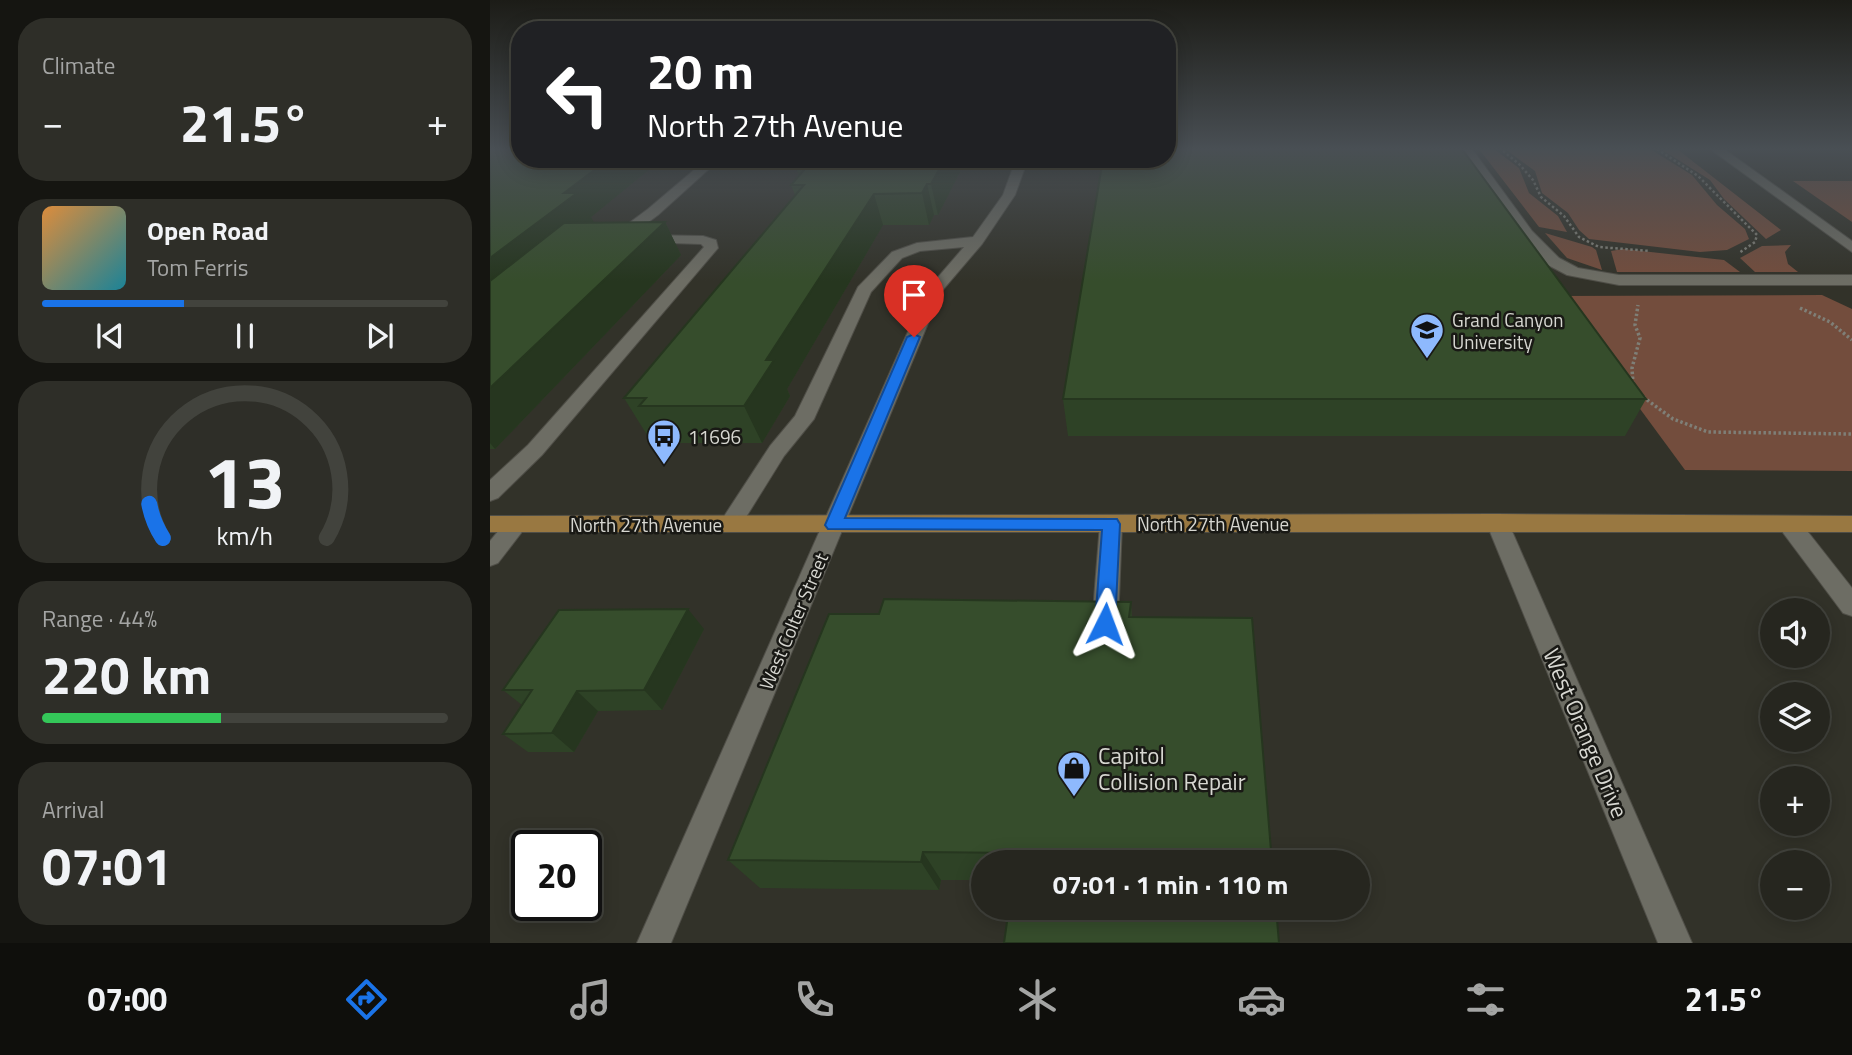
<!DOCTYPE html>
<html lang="en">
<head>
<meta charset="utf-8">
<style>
	:root { --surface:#26261f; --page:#2e2e28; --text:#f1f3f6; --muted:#a4a5a4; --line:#42433d; --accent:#1a73e8 }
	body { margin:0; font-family:"Titillium Web",sans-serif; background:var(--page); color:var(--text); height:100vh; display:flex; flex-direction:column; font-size:26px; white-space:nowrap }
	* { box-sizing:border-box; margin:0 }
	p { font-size:23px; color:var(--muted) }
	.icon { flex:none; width:38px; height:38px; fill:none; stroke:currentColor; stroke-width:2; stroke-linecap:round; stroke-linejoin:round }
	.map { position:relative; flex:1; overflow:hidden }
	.side { display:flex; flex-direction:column; gap:18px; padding:18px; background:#151511; width:490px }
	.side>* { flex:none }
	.top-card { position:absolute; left:21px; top:21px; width:665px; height:147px; border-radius:28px; box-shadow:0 4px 18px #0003,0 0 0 2px var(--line); background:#202124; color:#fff; overflow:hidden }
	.fabs { position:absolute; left:1270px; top:598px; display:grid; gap:14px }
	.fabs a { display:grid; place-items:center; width:70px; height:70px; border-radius:50%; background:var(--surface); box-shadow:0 4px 18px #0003,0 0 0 2px var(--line); font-size:35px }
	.speed { position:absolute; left:21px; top:830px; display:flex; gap:14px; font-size:35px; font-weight:700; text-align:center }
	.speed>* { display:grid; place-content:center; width:91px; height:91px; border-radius:50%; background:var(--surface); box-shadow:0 4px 18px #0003,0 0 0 2px var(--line); line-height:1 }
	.speed .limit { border:4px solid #111; border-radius:10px; background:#fff; color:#111 }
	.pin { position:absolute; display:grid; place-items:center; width:60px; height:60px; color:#fff; margin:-72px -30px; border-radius:50% 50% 50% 0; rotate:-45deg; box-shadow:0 0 7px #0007 }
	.pin .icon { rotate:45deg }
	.me { position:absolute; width:77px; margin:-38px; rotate:3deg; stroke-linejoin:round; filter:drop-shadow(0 0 5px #0008) }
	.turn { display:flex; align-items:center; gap:24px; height:147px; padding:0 21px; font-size:32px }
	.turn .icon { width:91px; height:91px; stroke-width:2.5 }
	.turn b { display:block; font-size:49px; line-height:60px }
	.big { font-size:52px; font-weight:700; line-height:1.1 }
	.side .card { flex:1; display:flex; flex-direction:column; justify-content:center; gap:10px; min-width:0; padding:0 24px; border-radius:28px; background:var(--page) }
	.side .dial { align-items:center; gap:0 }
	.dial svg { height:182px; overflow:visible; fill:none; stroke:var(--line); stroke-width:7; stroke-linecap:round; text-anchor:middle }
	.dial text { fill:var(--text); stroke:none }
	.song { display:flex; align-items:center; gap:21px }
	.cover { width:84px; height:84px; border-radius:10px; background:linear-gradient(135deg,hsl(30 70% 55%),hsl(190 70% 35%)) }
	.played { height:7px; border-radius:4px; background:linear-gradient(90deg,var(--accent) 35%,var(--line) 35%) }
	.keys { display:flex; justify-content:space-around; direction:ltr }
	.heat { display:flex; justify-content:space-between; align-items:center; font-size:38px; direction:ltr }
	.charge { height:10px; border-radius:5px; background:linear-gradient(90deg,#34c759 44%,var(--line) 0) }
	.trip { position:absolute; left:481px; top:850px; width:399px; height:70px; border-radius:35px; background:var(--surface); box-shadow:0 4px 18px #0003,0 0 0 2px var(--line); font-weight:700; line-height:70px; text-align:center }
	.menu { display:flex; height:112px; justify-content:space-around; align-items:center; background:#0f0f0c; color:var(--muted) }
	.menu .icon { width:49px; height:49px }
	.menu .selected { color:var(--accent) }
	.menu b { font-size:32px; color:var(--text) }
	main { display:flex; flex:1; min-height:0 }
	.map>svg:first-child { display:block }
	.green { fill:#734d3d }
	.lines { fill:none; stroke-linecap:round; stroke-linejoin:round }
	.minor-casing { stroke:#4f4e47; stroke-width:2 }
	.major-casing { stroke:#4f4e47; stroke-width:2 }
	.path-far1 { stroke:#7f7f77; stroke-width:2.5; stroke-dasharray:2.5 2.5; stroke-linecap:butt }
	.path { stroke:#7f7f77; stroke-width:3.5; stroke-dasharray:2.5 2.5; stroke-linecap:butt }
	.minor { fill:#6d6d64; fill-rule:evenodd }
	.major { fill:#997841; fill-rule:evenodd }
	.wall { fill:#2e4226 }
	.shaded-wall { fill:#26361f }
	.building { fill:#364d2c; stroke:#26361f; stroke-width:2 }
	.route { fill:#1a73e8; stroke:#114b97; stroke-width:2 }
	.labels { text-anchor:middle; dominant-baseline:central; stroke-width:5; stroke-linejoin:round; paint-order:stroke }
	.poi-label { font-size:19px; fill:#d7d7d1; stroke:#191915; text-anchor:start }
	.street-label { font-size:19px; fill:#d7d7d1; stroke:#191915 }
	.near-street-label { font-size:23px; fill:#d7d7d1; stroke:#191915 }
	.near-poi-label { font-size:23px; fill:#d7d7d1; stroke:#191915; text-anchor:start }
</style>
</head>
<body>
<main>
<section class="side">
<div class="card"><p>Climate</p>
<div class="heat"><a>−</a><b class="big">21.5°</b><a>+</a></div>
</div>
<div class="card">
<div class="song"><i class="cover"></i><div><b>Open Road</b><p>Tom Ferris</p></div></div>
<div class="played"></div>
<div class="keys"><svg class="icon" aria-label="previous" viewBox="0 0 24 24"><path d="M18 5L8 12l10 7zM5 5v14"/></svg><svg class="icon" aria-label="pause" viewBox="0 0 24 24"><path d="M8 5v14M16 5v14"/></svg><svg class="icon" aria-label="next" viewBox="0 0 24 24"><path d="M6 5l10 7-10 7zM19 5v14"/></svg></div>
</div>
<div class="card dial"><svg viewBox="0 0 100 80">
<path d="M14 69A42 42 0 1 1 86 69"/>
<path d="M14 69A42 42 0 0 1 8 54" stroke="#1a73e8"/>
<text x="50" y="56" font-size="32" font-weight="700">13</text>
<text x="50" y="72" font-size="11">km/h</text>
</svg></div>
<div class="card"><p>Range · 44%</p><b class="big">220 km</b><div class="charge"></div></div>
<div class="card"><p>Arrival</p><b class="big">07:01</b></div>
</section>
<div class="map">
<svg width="1362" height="943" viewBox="0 0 1362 943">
	<rect width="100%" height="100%" fill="#323229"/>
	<g class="green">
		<polygon points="989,149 1004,149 1029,168 1039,193 1068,216 1077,232 1049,227"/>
		<polygon points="1015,149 1160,149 1202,175 1227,205 1255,229 1259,239 1237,250 1210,252 1099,239 1089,230 1078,213 1052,193 1045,171"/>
		<polygon points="1171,149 1187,149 1291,230 1276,239 1234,199 1220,180"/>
		<polygon points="1303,181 1362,181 1362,222"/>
		<polygon points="1055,233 1102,247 1106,250 1112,270 1077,258"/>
		<polygon points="1272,246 1301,245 1295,252 1298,264 1308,272 1265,272 1250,258"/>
		<polygon points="1133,249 1234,260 1250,272 1127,272 1121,251"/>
		<polygon points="1332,295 1362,309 1362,471 1195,470 1067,296"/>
	</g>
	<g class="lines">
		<g class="minor-casing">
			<g id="minor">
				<polygon points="970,149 982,149 1042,231 1069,258 1088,268 1129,275 1362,275 1362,285 1129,285 1077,275 1058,265 1032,237"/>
				<polygon points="1220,149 1234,149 1362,241 1362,252"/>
				<polygon points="217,159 230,159 168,215 133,241 123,241 123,235 158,209"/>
				<polygon points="526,159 538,159 525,195 492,244 451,292 181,943 147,943 436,291 474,247 430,251 412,258 381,292 324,419 294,456 248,530 240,532 232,530 229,524 280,446 305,416 368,287 402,252 427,243 483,237 513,195"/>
				<polygon points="154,235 213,236 226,240 228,248 52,455 8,498 0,501 0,480 38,445 214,247 211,244 149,242 149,236"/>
				<polygon points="1007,514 1015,516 1018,522 1202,943 1168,943 996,522 999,516"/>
				<polygon points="27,516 35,518 38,524 8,563 0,566 0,541 19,518"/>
				<polygon points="621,516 629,518 632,524 628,624 624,632 615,635 606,632 602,624 610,524 613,518"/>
				<polygon points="1299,516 1307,518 1362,588 1362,616 1353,613 1291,530 1288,524 1291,518"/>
			</g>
		</g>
		<g class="major-casing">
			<polygon id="major" points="1007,514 1362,516 1362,532 0,532 0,516"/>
		</g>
		<g class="path-far1">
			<polyline points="1167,149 1208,176 1267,235 1265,242 1249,253"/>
			<polyline points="1013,151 1029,164 1043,180 1051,197 1074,216 1089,237 1109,247 1160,251"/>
		</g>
		<g class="path">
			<polyline points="1310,308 1340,322 1362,340"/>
			<polyline points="1143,384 1142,368 1150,338 1145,325 1148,305"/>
			<polyline points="1153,397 1183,419 1218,432 1362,434"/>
		</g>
		<use href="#minor" class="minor"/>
		<use href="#major" class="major"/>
	</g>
	<g class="wall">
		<polygon points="0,149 30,159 172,159 101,217 104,223 175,222 191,255 5,449 0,449"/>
		<polygon points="308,159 467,159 470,172 448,215 444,215 439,225 393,225 297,389 300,396 272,443 173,443 167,435 157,435 134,398 305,195 301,185 309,176 304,163"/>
		<polygon points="573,399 1156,399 1135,436 578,436"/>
		<polygon points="641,602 642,617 782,863 494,863 494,880 451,880 449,890 270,888 238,860 389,614"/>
		<polygon points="214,629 172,710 108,711 84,752 38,752 13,734 32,705 13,690"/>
	</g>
	<g class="shaded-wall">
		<polygon points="119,159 172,159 101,217 105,224 0,312 0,258 74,193"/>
		<polygon points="455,159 467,159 470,172 448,215 441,184"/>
		<polygon points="437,184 444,215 439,225 432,193"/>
		<polygon points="384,194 393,225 297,389 300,396 272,443 254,406 276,360"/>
		<polygon points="175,222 191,255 5,449 0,443 0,388"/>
		<polygon points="198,609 214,629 172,710 154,690"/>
		<polygon points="87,691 108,711 84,752 62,733"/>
		<polygon points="433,852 451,880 449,890 431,862"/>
	</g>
	<g class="building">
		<polygon points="0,149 30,149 30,159 119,159 74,193 87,193 0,258"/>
		<polygon points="677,149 972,149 1156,399 573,399 613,159 677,159"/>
		<polygon points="308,159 455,159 441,184 437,184 432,193 384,194 276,360 284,360 254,406 149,406 156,398 134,398 314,185 301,185 320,163 304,163"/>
		<polygon points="175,222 0,388 0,281 74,223"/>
		<polygon points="394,599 641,602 639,617 762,618 782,863 526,863 527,853 433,852 431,862 238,860 339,614 389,614"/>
		<polygon points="198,609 154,690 87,691 62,733 13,734 42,690 13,690 69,610"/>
		<polygon points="519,908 786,908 789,943 514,943"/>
	</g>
	<linearGradient id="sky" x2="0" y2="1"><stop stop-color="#1c1c17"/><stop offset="0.53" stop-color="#494f54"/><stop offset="1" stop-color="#494f54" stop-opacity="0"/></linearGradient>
	<rect width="1362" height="281" fill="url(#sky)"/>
	<polygon class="route" points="424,334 430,337 355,518 627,519 630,524 625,624 622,630 615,632 608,630 605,624 612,530 338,529 335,525 417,337"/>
	<defs>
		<g id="university-pin" transform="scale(1.75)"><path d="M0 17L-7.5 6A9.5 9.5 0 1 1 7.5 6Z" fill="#8eb9fd" stroke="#191915"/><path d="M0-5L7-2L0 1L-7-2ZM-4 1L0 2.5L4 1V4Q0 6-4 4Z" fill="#111"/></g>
		<g id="bus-pin" transform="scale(1.75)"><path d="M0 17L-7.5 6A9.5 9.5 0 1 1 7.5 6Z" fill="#8eb9fd" stroke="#191915"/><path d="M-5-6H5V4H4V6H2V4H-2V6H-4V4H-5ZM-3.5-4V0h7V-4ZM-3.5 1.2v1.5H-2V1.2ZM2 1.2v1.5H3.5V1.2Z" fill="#111"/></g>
		<g id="shop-pin" transform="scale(1.75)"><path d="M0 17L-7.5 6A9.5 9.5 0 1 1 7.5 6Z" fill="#8eb9fd" stroke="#191915"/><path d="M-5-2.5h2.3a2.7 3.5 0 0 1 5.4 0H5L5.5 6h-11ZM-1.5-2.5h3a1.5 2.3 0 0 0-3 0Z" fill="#111"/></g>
	</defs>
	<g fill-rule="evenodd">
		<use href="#university-pin" x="937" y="330"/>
		<use href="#bus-pin" x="174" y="436"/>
		<use href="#shop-pin" x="584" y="768"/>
	</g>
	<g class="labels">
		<g class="poi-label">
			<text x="962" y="319">Grand Canyon<tspan x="962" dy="22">University</tspan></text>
			<text x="198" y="436">11696</text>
		</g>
		<g class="street-label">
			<text x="723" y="523">North 27th Avenue</text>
			<text x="156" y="524">North 27th Avenue</text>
			<text transform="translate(303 621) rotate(-67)">West Colter Street</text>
		</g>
		<g class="near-street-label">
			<text transform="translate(1096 733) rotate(67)">West Orange Drive</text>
		</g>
		<g class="near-poi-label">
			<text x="608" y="755">Capitol<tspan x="608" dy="26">Collision Repair</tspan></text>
		</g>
	</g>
</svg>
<div class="fabs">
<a><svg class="icon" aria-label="sound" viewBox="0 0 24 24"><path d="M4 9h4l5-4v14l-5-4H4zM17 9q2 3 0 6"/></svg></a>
<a><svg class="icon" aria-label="layers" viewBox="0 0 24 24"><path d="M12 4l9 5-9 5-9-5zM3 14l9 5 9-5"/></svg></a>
<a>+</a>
<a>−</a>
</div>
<div class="speed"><div class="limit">20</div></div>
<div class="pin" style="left:424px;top:337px;background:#d93025"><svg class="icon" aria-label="arrive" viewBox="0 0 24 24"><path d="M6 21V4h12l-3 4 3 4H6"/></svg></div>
<svg class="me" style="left:615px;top:624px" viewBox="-20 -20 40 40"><path d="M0-17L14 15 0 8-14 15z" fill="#1a73e8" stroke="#fff" stroke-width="4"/></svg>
<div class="trip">07:01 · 1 min · 110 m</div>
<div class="top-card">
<div class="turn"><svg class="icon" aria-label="left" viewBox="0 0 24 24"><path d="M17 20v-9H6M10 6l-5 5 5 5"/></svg><div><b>20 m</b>North 27th Avenue</div></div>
</div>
</div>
</main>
<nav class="menu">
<b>07:00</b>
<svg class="icon selected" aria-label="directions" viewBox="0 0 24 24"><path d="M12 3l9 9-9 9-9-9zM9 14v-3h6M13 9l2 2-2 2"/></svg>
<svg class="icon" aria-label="music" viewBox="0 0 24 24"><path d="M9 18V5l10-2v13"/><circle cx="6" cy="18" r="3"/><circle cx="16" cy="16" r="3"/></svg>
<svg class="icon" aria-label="phone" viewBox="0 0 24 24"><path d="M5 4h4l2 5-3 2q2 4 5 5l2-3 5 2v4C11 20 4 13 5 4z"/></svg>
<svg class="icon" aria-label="climate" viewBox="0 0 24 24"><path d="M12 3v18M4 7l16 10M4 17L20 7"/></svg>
<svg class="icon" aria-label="car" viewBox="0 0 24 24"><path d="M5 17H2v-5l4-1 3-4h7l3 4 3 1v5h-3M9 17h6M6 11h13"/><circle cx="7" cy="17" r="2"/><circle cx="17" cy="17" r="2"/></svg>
<svg class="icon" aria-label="filters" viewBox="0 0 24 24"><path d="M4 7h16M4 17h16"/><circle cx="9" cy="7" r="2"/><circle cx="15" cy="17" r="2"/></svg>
<b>21.5°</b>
</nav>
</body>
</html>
